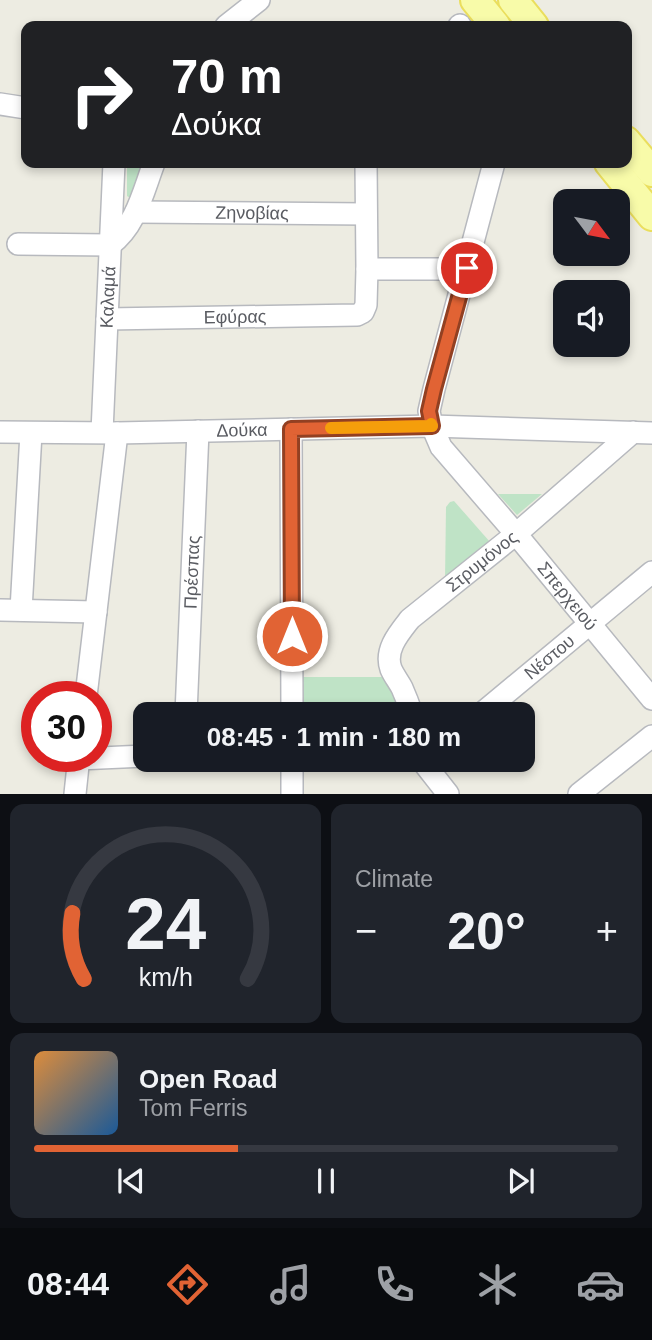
<!DOCTYPE html>
<html lang="en">
<head>
<meta charset="utf-8">
<style>
	:root { --surface:#171b24; --page:#20242c; --text:#f1f3f6; --muted:#9ea1a6; --line:#363941; --accent:#e16334 }
	body { margin:0; font-family:Helvetica,sans-serif; background:var(--page); color:var(--text); height:100vh; display:flex; flex-direction:column; font-size:26px; white-space:nowrap }
	* { box-sizing:border-box; margin:0 }
	p { font-size:23px; color:var(--muted) }
	.icon { flex:none; width:38px; height:38px; fill:none; stroke:currentColor; stroke-width:2; stroke-linecap:round; stroke-linejoin:round }
	.map { position:relative; height:794px; overflow:hidden }
	.panel { display:flex; flex-direction:column; gap:10px; padding:10px; background:#0d0f14; flex:1 }
	.panel>* { flex:none }
	.banner { position:absolute; left:21px; top:21px; width:611px; height:147px; border-radius:14px; box-shadow:0 4px 10px #0003; background:#202124; color:#fff; overflow:hidden }
	.needle { width:46px; rotate:122deg }
	.controls { position:absolute; left:553px; top:189px; display:grid; gap:14px }
	.controls a { display:grid; place-items:center; width:77px; height:77px; border-radius:14px; background:var(--surface); box-shadow:0 4px 10px #0003; font-size:35px }
	.speed { position:absolute; left:21px; top:681px; display:flex; gap:14px; font-size:35px; font-weight:700; text-align:center }
	.speed>* { display:grid; place-content:center; width:91px; height:91px; border-radius:50%; background:var(--surface); box-shadow:0 4px 10px #0003; line-height:1 }
	.speed .limit { border:10px solid #d22; background:#fff; color:#111 }
	.pin { position:absolute; display:grid; place-items:center; width:60px; height:60px; color:#fff; margin:-30px; border:4px solid #fff; border-radius:50%; box-shadow:0 2px 7px #0007 }
	.me { position:absolute; width:77px; margin:-38px; rotate:0deg; stroke-linejoin:round; filter:drop-shadow(0 0 5px #0008) }
	.turn { display:flex; align-items:center; gap:24px; height:147px; padding:0 35px; font-size:32px }
	.turn .icon { width:91px; height:91px; stroke-width:2.5 }
	.turn b { display:block; font-size:49px; line-height:60px }
	.big { font-size:52px; font-weight:600; line-height:1.1 }
	.panel .widget { flex:1; display:flex; flex-direction:column; justify-content:center; gap:10px; min-width:0; padding:0 24px; border-radius:14px; background:var(--page) }
	.panel .dial { align-items:center; gap:0 }
	.dial svg { height:182px; overflow:visible; fill:none; stroke:var(--line); stroke-width:7; stroke-linecap:round; text-anchor:middle }
	.dial text { fill:var(--text); stroke:none }
	.song { display:flex; align-items:center; gap:21px }
	.cover { width:84px; height:84px; border-radius:10px; background:linear-gradient(135deg,hsl(30 70% 55%),hsl(210 70% 35%)) }
	.played { height:7px; border-radius:4px; background:linear-gradient(90deg,var(--accent) 35%,var(--line) 35%) }
	.keys { display:flex; justify-content:space-around; direction:ltr }
	.heat { display:flex; justify-content:space-between; align-items:center; font-size:38px; direction:ltr }
	.panel .tiles { flex:1; display:grid; gap:10px; grid-template-columns:1fr 1fr }
	.widget:last-child { grid-column:span 2 }
	.trip { position:absolute; left:133px; top:702px; width:402px; height:70px; border-radius:14px; background:var(--surface); box-shadow:0 4px 10px #0003; font-weight:600; line-height:70px; text-align:center }
	.tab-bar { display:flex; height:112px; justify-content:space-around; align-items:center; background:#090b0e; color:var(--muted) }
	.tab-bar .icon { width:49px; height:49px }
	.tab-bar .active { color:var(--accent) }
	.tab-bar b { font-size:32px; color:var(--text) }
	.map>svg:first-child { display:block }
	.green { fill:#bfe3c6 }
	.lines { fill:none; stroke-linecap:round; stroke-linejoin:round }
	.minor-casing { stroke:#b7b9be; stroke-width:24 }
	.major-casing { stroke:#eade5d; stroke-width:32 }
	.minor { stroke:#fff; stroke-width:21 }
	.major { stroke:#f8fba9; stroke-width:28 }
	.route-casing { stroke:#924022; stroke-width:18 }
	.route { stroke:#e16334; stroke-width:12 }
	.slow { stroke:#f59e0b; stroke-width:12 }
	.labels { text-anchor:middle; dominant-baseline:central; stroke-width:5; stroke-linejoin:round; paint-order:stroke }
	.street-label { font-size:18px; fill:#5a5c62; stroke:#fff }
</style>
</head>
<body>
<div class="map">
<svg width="652" height="794" viewBox="0 0 652 794">
	<rect width="100%" height="100%" fill="#edece2"/>
	<g class="green">
		<polygon points="127,163 143,163 130,198 127,196"/>
		<polygon points="498,494 542,494 517,515"/>
		<polygon points="454,501 490,542 445,580 446,507 450,502"/>
		<polygon points="301,677 389,677 397,702 396,714 300,714"/>
	</g>
	<g class="lines">
		<g class="minor-casing">
			<g id="minor">
				<polyline points="226,26 259,0"/>
				<polyline points="459,26 460,25"/>
				<polyline points="0,104 26,108"/>
				<path id="s1" d="M 494,163 L 434,389 L 429,411 L 432,426 L 441,447 L 516,534 L 652,699"/>
				<path id="s2" d="M 136,212 L 366,214"/>
				<path d="M 18,244 L 110,245 C 136,226 143,192 154,163"/>
				<polyline points="367,269 467,269"/>
				<path id="s3" d="M 107,319 L 357,315 L 363,312 L 366,305 L 367,269 L 366,163"/>
				<polyline points="291,429 292,714"/>
				<path id="s4" d="M 0,432 L 117,433 L 432,426 L 652,433"/>
				<path id="s5" d="M 102,432 L 114,163"/>
				<polyline points="0,610 96,612"/>
				<polyline points="21,610 31,433"/>
				<polyline points="86,696 117,433"/>
				<path id="s6" d="M 186,714 L 198,431"/>
				<path id="s7" d="M 412,714 C 409,705 406,697 402,688 C 399,682 394,676 391,669 C 384,650 399,633 410,619 L 516,534 L 633,432"/>
				<path id="s8" d="M 481,714 L 652,572"/>
				<polyline points="78,759 145,756"/>
				<polyline points="292,760 292,794"/>
				<polyline points="426,760 423,762 448,794"/>
				<polyline points="75,794 79,756"/>
				<polyline points="579,794 652,736"/>
			</g>
		</g>
		<g class="major-casing">
			<g id="major">
				<polyline points="475,0 496,26"/>
				<polyline points="513,0 534,26"/>
				<polyline points="626,141 652,172"/>
				<polyline points="609,163 652,216"/>
			</g>
		</g>
		<use href="#minor" class="minor"/>
		<use href="#major" class="major"/>
	</g>
	<g class="lines">
		<g class="route-casing">
			<polyline id="route" points="292,636 291,429 432,426 429,411 434,389 467,268"/>
		</g>
		<use href="#route" class="route"/>
		<polyline class="slow" points="331,428 432,426 431,424"/>
	</g>
	<g class="labels">
		<g class="street-label">
			<text stroke="none"><textPath href="#s2" startOffset="116">Ζηνοβίας</textPath></text>
			<text stroke="none"><textPath href="#s5" startOffset="135">Καλαμά</textPath></text>
			<text stroke="none"><textPath href="#s3" startOffset="128">Εφύρας</textPath></text>
			<text stroke="none"><textPath href="#s4" startOffset="242">Δούκα</textPath></text>
			<text stroke="none"><textPath href="#s7" startOffset="198">Στρυμόνος</textPath></text>
			<text stroke="none"><textPath href="#s6" startOffset="142">Πρέσπας</textPath></text>
			<text stroke="none"><textPath href="#s1" startOffset="490">Σπερχειού</textPath></text>
			<text stroke="none"><textPath href="#s8" startOffset="89">Νέστου</textPath></text>
		</g>
	</g>
</svg>
<div class="controls">
<a><svg class="needle" viewBox="-14 -14 28 28"><path d="M0-13l5 13h-10z" fill="#e53935"/><path d="M0 13l5-13h-10z" fill="#9ea1a6"/></svg></a>
<a><svg class="icon" aria-label="sound" viewBox="0 0 24 24"><path d="M4 9h4l5-4v14l-5-4H4zM17 9q2 3 0 6"/></svg></a>
</div>
<div class="speed"><div class="limit">30</div></div>
<div class="pin" style="left:467px;top:268px;background:#d93025"><svg class="icon" aria-label="arrive" viewBox="0 0 24 24"><path d="M6 21V4h12l-3 4 3 4H6"/></svg></div>
<svg class="me" style="left:292px;top:636px" viewBox="-20 -20 40 40"><circle r="17" fill="#e16334" stroke="#fff" stroke-width="3"/><path d="M0-11L8 9 0 5-8 9z" fill="#fff"/></svg>
<div class="trip">08:45 · 1 min · 180 m</div>
<div class="banner">
<div class="turn"><svg class="icon" aria-label="right" viewBox="0 0 24 24"><path d="M7 20v-9h11M14 6l5 5-5 5"/></svg><div><b>70 m</b>Δούκα</div></div>
</div>
</div>
<section class="panel">
<div class="tiles">
<div class="widget dial"><svg viewBox="0 0 100 80">
<path d="M14 69A42 42 0 1 1 86 69"/>
<path d="M14 69A42 42 0 0 1 9 40" stroke="#e16334"/>
<text x="50" y="56" font-size="32" font-weight="700">24</text>
<text x="50" y="72" font-size="11">km/h</text>
</svg></div>
<div class="widget"><p>Climate</p>
<div class="heat"><a>−</a><b class="big">20°</b><a>+</a></div>
</div>
<div class="widget">
<div class="song"><i class="cover"></i><div><b>Open Road</b><p>Tom Ferris</p></div></div>
<div class="played"></div>
<div class="keys"><svg class="icon" aria-label="previous" viewBox="0 0 24 24"><path d="M18 5L8 12l10 7zM5 5v14"/></svg><svg class="icon" aria-label="pause" viewBox="0 0 24 24"><path d="M8 5v14M16 5v14"/></svg><svg class="icon" aria-label="next" viewBox="0 0 24 24"><path d="M6 5l10 7-10 7zM19 5v14"/></svg></div>
</div>
</div>
</section>
<nav class="tab-bar">
<b>08:44</b>
<svg class="icon active" aria-label="directions" viewBox="0 0 24 24"><path d="M12 3l9 9-9 9-9-9zM9 14v-3h6M13 9l2 2-2 2"/></svg>
<svg class="icon" aria-label="music" viewBox="0 0 24 24"><path d="M9 18V5l10-2v13"/><circle cx="6" cy="18" r="3"/><circle cx="16" cy="16" r="3"/></svg>
<svg class="icon" aria-label="phone" viewBox="0 0 24 24"><path d="M5 4h4l2 5-3 2q2 4 5 5l2-3 5 2v4C11 20 4 13 5 4z"/></svg>
<svg class="icon" aria-label="climate" viewBox="0 0 24 24"><path d="M12 3v18M4 7l16 10M4 17L20 7"/></svg>
<svg class="icon" aria-label="car" viewBox="0 0 24 24"><path d="M5 17H2v-5l4-1 3-4h7l3 4 3 1v5h-3M9 17h6M6 11h13"/><circle cx="7" cy="17" r="2"/><circle cx="17" cy="17" r="2"/></svg>
</nav>
</body>
</html>
